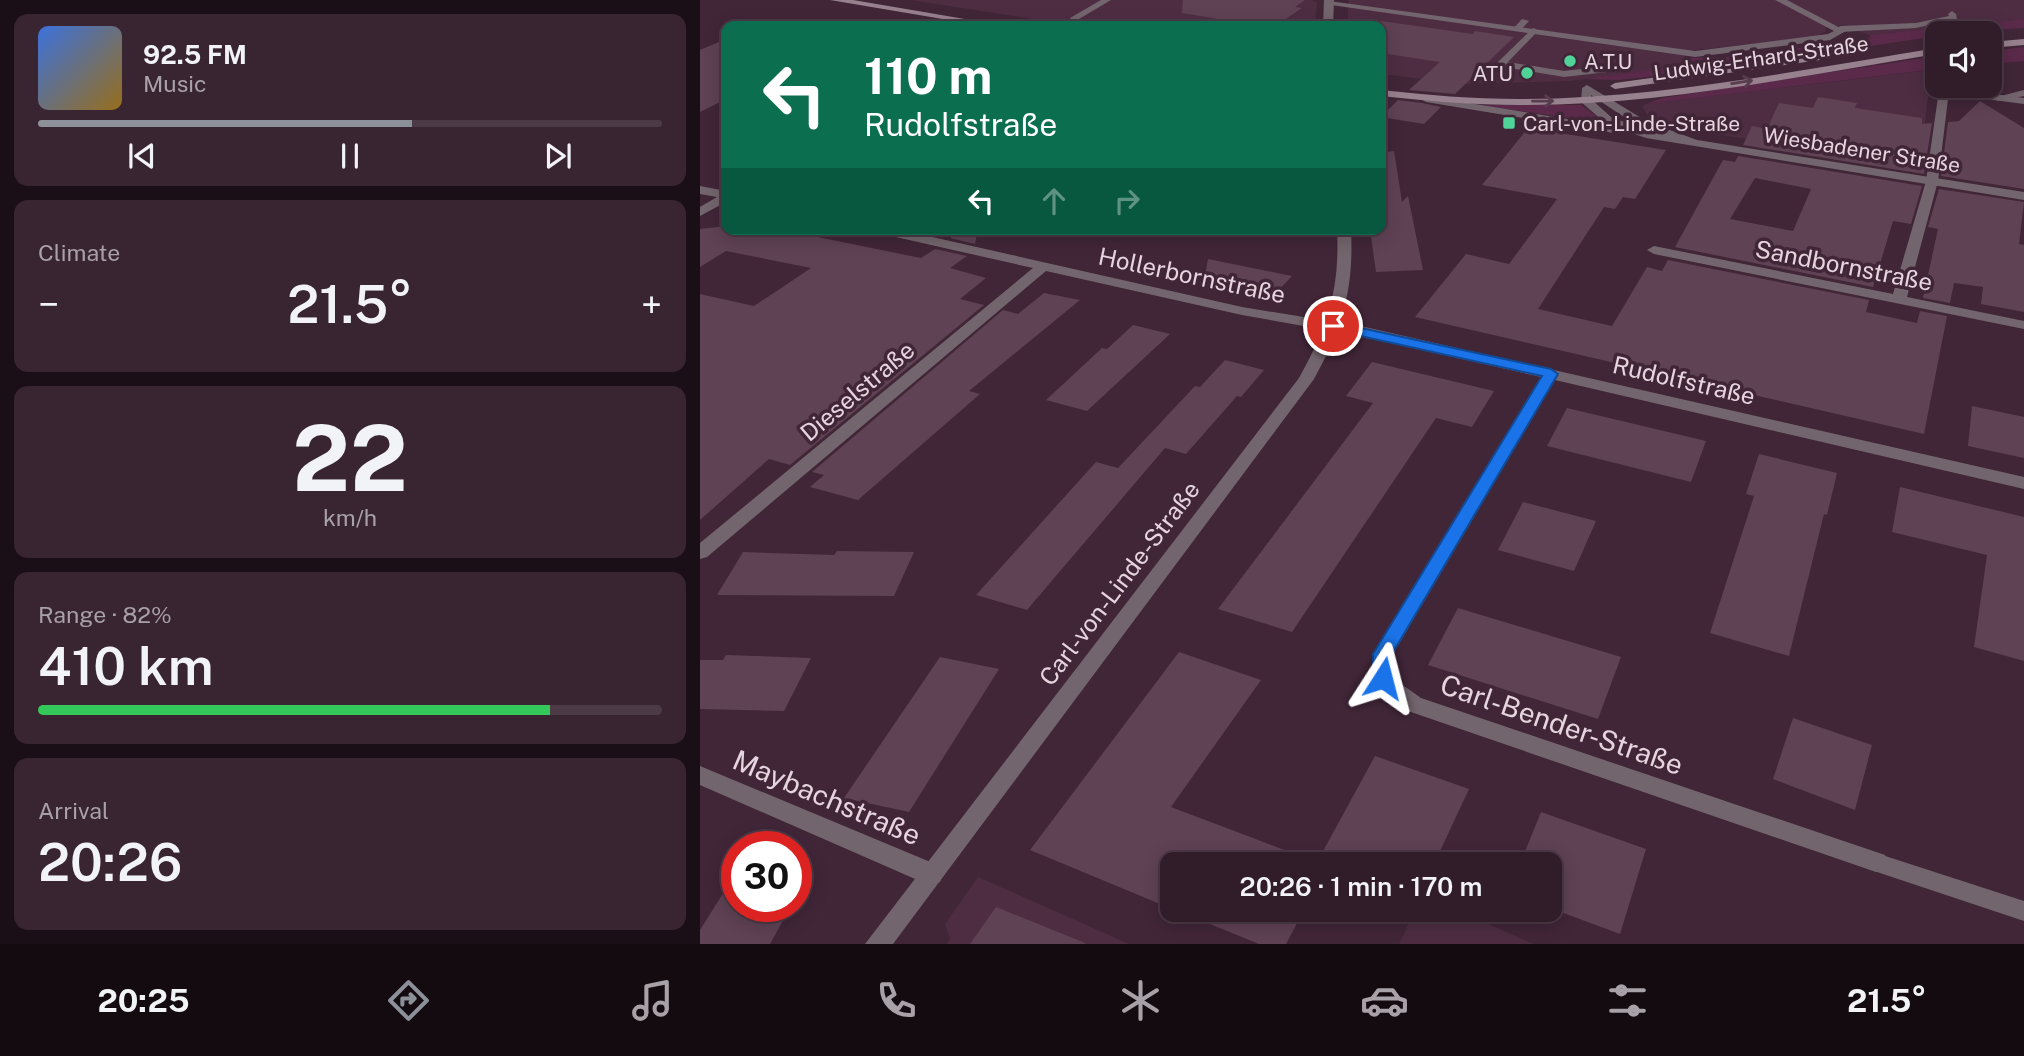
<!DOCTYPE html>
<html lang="en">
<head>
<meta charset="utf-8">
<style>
	:root { --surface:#311c2a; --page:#392532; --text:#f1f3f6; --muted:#a8a1a8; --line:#4c3a47; --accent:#8c9099 }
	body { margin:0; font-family:"Public Sans",sans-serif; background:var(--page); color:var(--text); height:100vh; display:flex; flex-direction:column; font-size:26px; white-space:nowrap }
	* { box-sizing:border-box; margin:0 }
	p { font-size:23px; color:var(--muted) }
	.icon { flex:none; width:38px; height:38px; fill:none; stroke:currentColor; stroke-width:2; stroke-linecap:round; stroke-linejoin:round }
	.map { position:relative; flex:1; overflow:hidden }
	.panel { display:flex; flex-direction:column; gap:14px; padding:14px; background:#1b0f17; width:700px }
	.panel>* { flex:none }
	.top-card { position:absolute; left:21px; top:21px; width:665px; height:214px; border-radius:14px; box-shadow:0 4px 18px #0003,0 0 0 2px var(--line); background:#0b6e4f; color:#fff; overflow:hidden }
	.tools { position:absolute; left:1225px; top:21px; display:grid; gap:14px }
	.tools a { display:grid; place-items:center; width:77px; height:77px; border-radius:14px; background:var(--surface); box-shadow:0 4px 18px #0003,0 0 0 2px var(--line); font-size:35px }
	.speed { position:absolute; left:21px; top:831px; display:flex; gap:14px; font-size:35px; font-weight:700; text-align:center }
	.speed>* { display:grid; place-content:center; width:91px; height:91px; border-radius:50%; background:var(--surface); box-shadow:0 4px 18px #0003,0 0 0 2px var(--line); line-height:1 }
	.speed .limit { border:10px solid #d22; background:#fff; color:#111 }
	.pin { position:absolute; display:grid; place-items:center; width:60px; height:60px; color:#fff; margin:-30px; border:4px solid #fff; border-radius:50%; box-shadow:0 2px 7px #0007 }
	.me { position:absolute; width:77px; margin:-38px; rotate:9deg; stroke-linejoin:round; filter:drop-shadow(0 0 5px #0008) }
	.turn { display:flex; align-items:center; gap:24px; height:147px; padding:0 28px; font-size:32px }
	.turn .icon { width:91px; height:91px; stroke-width:2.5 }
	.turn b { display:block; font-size:49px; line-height:60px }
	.lanes { display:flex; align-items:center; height:66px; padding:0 28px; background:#0003; justify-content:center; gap:35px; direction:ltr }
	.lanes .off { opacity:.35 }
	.big { font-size:52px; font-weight:600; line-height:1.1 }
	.panel .tile { flex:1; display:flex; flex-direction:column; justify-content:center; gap:10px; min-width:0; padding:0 24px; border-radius:14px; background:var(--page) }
	.panel .dial { align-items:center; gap:0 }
	.dial b { font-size:91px; line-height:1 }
	.song { display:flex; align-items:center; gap:21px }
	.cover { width:84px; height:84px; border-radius:10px; background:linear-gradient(135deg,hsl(220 70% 55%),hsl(40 70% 35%)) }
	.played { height:7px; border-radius:4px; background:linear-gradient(90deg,var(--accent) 60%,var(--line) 60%) }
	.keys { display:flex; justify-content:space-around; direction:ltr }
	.heat { display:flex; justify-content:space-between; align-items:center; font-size:38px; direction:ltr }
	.charge { height:10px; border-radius:5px; background:linear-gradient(90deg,#34c759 82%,var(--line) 0) }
	.trip { position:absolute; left:460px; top:852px; width:402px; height:70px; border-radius:14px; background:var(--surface); box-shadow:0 4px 18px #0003,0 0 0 2px var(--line); font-weight:600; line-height:70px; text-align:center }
	.dock { display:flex; height:112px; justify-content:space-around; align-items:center; background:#140b11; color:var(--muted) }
	.dock .icon { width:49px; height:49px }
	.dock .active { color:var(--accent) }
	.dock b { font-size:32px; color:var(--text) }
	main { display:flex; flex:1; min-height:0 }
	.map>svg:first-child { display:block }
	.built { fill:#4e2d43 }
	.green { fill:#5b2a4b }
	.building { fill:#5f4254; fill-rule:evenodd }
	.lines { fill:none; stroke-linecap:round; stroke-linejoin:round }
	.service { fill:#73656d; fill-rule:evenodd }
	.minor { fill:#73656d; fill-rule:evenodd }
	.tertiary { fill:#73656d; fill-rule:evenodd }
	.secondary { fill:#98818f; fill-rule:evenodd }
	.oneway { stroke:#573d4e }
	.route { fill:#1a73e8; stroke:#114b97; stroke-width:2 }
	.poi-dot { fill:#50d398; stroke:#412638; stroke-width:2.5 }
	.labels { text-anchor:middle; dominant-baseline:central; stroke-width:7; stroke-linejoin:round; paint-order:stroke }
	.far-street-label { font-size:21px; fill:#e6d4df; stroke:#412638 }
	.far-poi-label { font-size:21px; fill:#e6d4df; stroke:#412638; text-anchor:start }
	.street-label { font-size:24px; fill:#e6d4df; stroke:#412638 }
	.near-street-label { font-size:28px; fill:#e6d4df; stroke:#412638 }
</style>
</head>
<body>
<main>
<section class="panel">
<div class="tile">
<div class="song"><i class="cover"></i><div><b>92.5 FM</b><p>Music</p></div></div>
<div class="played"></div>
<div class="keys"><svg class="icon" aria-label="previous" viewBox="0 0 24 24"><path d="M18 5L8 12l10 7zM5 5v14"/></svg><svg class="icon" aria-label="pause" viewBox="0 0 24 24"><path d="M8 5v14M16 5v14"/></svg><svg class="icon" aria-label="next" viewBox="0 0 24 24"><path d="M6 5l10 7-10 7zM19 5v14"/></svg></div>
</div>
<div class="tile"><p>Climate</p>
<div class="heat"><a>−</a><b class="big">21.5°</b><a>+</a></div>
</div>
<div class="tile dial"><b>22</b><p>km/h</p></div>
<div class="tile"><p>Range · 82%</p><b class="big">410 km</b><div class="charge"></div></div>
<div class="tile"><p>Arrival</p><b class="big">20:26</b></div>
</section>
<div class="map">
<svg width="1324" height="944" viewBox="0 0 1324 944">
	<rect width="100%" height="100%" fill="#412638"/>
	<g class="built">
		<polygon points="211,0 612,0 617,3 615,26 376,26"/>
		<polygon points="649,0 1324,0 1324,19 1169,35 1143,25 1126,27 1126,31 1114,37 986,51 983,66 870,81 764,84 681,74 681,26 647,26"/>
		<polygon points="1231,70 1224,131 1112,149 983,129 948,115 942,107 946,104"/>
		<polygon points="278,877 429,944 247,944 250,939 245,924"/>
		<polygon points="715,910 756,910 834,944 699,944"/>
	</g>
	<g class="green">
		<polygon points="1324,19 1324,28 1237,33 1237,36 1011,70 918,80 883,79 982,66 984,58 1030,57 1160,40 1171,37 1169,35"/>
		<polygon points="1324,47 1324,61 1290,64 1290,51"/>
		<polygon points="1237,56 1237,69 946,104 962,98"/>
		<polygon points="881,105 906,123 784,106 788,105"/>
	</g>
	<g class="building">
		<polygon points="483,0 605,0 595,7 602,8 575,26 514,26 523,20 482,13"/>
		<polygon points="681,21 773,34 775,31 814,37 755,94 709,90 740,62 681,53"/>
		<polygon points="26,39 26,99 0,112 0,50"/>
		<polygon points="1118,97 1157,103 1155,108 1222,118 1222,124 1232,123 1224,174 1043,145 1052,126 1067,129 1079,103 1113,108"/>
		<polygon points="698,100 722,103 741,107 724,124 681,117"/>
		<polygon points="1280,101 1324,128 1324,189 1241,176 1248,122 1259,121"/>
		<polygon points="828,128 966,150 935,199 923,197 915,209 904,207 838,309 912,326 947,267 962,271 968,260 1169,300 1166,312 1217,323 1220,311 1247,316 1224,434 715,317 766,254 809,264 857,199 782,185"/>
		<polygon points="694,151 702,202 708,196 723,270 676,272 670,229 681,229 681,153"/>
		<path d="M 1038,156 L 1222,186 L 1211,224 L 1193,221 L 1173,287 L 975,247 L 1023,160 L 1035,162 ZM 1055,178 L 1111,189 L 1093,231 L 1030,219 Z"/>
		<polygon points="1239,189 1324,202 1319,244 1324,245 1324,312 1281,304 1283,287 1254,283 1250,303 1223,298 1238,229 1228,227"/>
		<polygon points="26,226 26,229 78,229 221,258 235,249 267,256 250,268 286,278 260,299 284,305 90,465 69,459 0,520 0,294 54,306 111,268 26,251 0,267 0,229"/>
		<polygon points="262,229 278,229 275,244 250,238"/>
		<polygon points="508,259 592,276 574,295 504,281"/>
		<polygon points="344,293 380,300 269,391 280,394 158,500 110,487 124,475 112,472 303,310 318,314"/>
		<polygon points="433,325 470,334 387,411 346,400 402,348 407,349"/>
		<polygon points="525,360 564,370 541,397 537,396 486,454 465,448 327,610 276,595 396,462 418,468 495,386 500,387"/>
		<polygon points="672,362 794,391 772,427 736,418 592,632 518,609 673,403 646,396"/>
		<polygon points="1272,406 1324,417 1324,458 1268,446"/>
		<polygon points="867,408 1006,441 991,482 847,446"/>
		<polygon points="1059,454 1137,473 1127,515 1124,514 1089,656 1010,633 1054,496 1046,494"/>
		<polygon points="1200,487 1324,517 1324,661 1274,647 1287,555 1192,532"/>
		<polygon points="823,502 896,521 874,571 798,550"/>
		<polygon points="137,551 214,552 194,596 17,595 43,552 134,555"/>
		<polygon points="758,608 921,657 898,719 728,665"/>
		<polygon points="479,652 561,680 471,807 616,862 615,864 472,864 472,909 330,850"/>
		<polygon points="26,655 111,658 84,711 0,709 0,660 23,660"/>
		<polygon points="240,657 299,669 209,812 144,798"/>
		<polygon points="1093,718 1172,745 1155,810 1073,779"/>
		<polygon points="675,756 769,789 734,864 616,864"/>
		<polygon points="841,812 946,849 920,934 850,908 850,864 820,864"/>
		<polygon points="37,871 37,906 91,906 70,944 0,944 0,930"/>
		<polygon points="296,907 385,943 385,944 270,944"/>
		<polygon points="604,910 586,944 559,944 478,911"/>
	</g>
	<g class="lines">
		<g class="service">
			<polygon points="401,0 411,0 379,19 380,23 374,23 370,18"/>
			<polygon points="1252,11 1256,14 1257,19 1216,28 1140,32 1136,29 1140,26 1216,23 1249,16 1248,14"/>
			<polygon points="822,19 829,21 820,31 814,31 813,29"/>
			<polygon points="833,28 836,29 836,33 808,62 864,71 907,66 912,69 907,72 864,77 798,66 798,62"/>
			<polygon points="1324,90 1324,96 1298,101 1293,98"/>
			<polygon points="1176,853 1324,901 1324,921 1168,869 1165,862 1168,855"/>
		</g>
		<g class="minor">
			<polygon points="1075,0 1087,0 1146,31 1130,40 995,57 624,4 629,1 995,51 1128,34 1134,31"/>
			<polygon points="1263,90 1324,98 1324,104 1263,96 1248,99 1238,181 1207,297 1324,321 1324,329 954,254 947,250 954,246 1193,294 1226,181 1238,97"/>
			<polygon points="0,186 26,191 26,202 0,216 0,207 17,197 0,194"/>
			<path d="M 172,229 L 197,229 L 542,307 L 665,327 L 1324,477 L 1324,489 L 855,380 L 693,654 L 697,681 L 721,698 L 1185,855 L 1188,862 L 1185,869 L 1176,872 L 705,710 C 681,696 673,682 673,654 L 841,377 L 665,337 L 542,315 L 346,271 L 7,557 L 0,559 L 0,543 L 333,268 L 178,233 Z"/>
			<polygon points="0,766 240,866 243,874 240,882 231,885 222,882 0,785"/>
		</g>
		<g class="tertiary">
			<polygon points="624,0 634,0 633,26 623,26"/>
			<path d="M 887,85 L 948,122 L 997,140 L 1324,192 L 1324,200 L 946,138 L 926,131 L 920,134 L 726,102 L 721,99 L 726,96 L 917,127 L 903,121 L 881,102 L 882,88 ZM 891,95 L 933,123 L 953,133 L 911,117 L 891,99 Z"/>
			<path d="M 637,229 L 651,229 C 654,289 643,327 614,379 L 193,944 L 165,944 L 599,378 C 628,326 640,289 637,229 Z"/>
		</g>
		<g class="secondary">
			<polygon points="130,0 153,0 306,26 284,26"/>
			<polygon points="1324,39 1324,45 1290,48 1290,42"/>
			<path d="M 1237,48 L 1237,54 C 1099,76 959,106 819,105 C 773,105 727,101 681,96 L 681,90 C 727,95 773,99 819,99 C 959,99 1099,70 1237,48 Z"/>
			<polygon points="1116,55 1120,56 1120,60 915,89 910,86 915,83"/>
		</g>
	</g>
	<defs><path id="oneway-shaft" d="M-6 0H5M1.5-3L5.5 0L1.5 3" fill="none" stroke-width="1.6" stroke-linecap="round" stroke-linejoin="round" transform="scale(1.75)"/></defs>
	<g class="oneway">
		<use href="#oneway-shaft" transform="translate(1042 82) rotate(-9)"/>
		<use href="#oneway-shaft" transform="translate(843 101) rotate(-1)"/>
	</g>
	<polygon class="route" points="633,322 851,369 858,374 692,654 692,678 690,683 676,683 673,678 673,654 842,376 629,329 627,326"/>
	<g class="poi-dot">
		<circle cx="870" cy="61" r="7"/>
		<circle cx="827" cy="73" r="7"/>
		<rect x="802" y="116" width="14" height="14" rx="3.5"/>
	</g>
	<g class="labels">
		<g class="far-street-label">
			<text transform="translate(1061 58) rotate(-8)">Ludwig-Erhard-Straße</text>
			<text transform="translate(1162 150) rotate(9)">Wiesbadener Straße</text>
		</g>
		<g class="far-poi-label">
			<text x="884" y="61">A.T.U</text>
			<text x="813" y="73" text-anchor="end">ATU</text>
			<text x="823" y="123">Carl-von-Linde-Straße</text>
		</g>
		<g class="street-label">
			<text transform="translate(1144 265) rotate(11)">Sandbornstraße</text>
			<text transform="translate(492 275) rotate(12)">Hollerbornstraße</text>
			<text transform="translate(984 380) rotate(13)">Rudolfstraße</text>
			<text transform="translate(157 391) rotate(-40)">Dieselstraße</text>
			<text transform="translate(419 583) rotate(-53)">Carl-von-Linde-Straße</text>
		</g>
		<g class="near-street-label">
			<text transform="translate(862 724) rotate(19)">Carl-Bender-Straße</text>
			<text transform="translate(127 797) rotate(23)">Maybachstraße</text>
		</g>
	</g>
</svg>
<div class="tools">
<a><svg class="icon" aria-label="sound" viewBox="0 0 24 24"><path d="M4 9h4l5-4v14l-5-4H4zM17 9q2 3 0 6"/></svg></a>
</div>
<div class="speed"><div class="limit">30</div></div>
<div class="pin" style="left:633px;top:326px;background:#d93025"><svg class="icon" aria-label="arrive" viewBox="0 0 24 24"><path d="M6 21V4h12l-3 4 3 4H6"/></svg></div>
<svg class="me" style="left:683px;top:678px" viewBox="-20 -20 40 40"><path d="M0-17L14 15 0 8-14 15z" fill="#1a73e8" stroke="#fff" stroke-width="4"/></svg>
<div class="trip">20:26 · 1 min · 170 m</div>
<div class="top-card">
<div class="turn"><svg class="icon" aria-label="left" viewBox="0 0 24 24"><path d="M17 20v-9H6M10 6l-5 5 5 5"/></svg><div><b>110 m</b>Rudolfstraße</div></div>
<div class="lanes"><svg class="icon" aria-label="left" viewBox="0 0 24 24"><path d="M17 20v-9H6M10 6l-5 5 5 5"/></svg><svg class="icon off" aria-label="ahead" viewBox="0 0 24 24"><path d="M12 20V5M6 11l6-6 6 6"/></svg><svg class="icon off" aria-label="right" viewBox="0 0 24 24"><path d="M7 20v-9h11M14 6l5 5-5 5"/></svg></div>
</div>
</div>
</main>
<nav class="dock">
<b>20:25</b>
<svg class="icon active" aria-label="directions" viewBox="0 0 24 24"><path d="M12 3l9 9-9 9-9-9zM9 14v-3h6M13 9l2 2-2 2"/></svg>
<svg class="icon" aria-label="music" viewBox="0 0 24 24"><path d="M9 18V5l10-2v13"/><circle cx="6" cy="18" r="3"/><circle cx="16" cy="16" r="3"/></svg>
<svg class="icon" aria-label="phone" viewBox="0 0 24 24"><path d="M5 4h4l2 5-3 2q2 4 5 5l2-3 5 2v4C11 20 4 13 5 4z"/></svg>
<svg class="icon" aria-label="climate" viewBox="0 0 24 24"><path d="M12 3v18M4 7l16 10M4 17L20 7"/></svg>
<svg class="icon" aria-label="car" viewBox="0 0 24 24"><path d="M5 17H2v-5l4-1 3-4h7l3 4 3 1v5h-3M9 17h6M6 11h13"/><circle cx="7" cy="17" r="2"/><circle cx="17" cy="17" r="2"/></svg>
<svg class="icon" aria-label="filters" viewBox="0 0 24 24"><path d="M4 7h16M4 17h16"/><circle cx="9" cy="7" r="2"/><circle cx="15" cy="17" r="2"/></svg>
<b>21.5°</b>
</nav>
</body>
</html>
